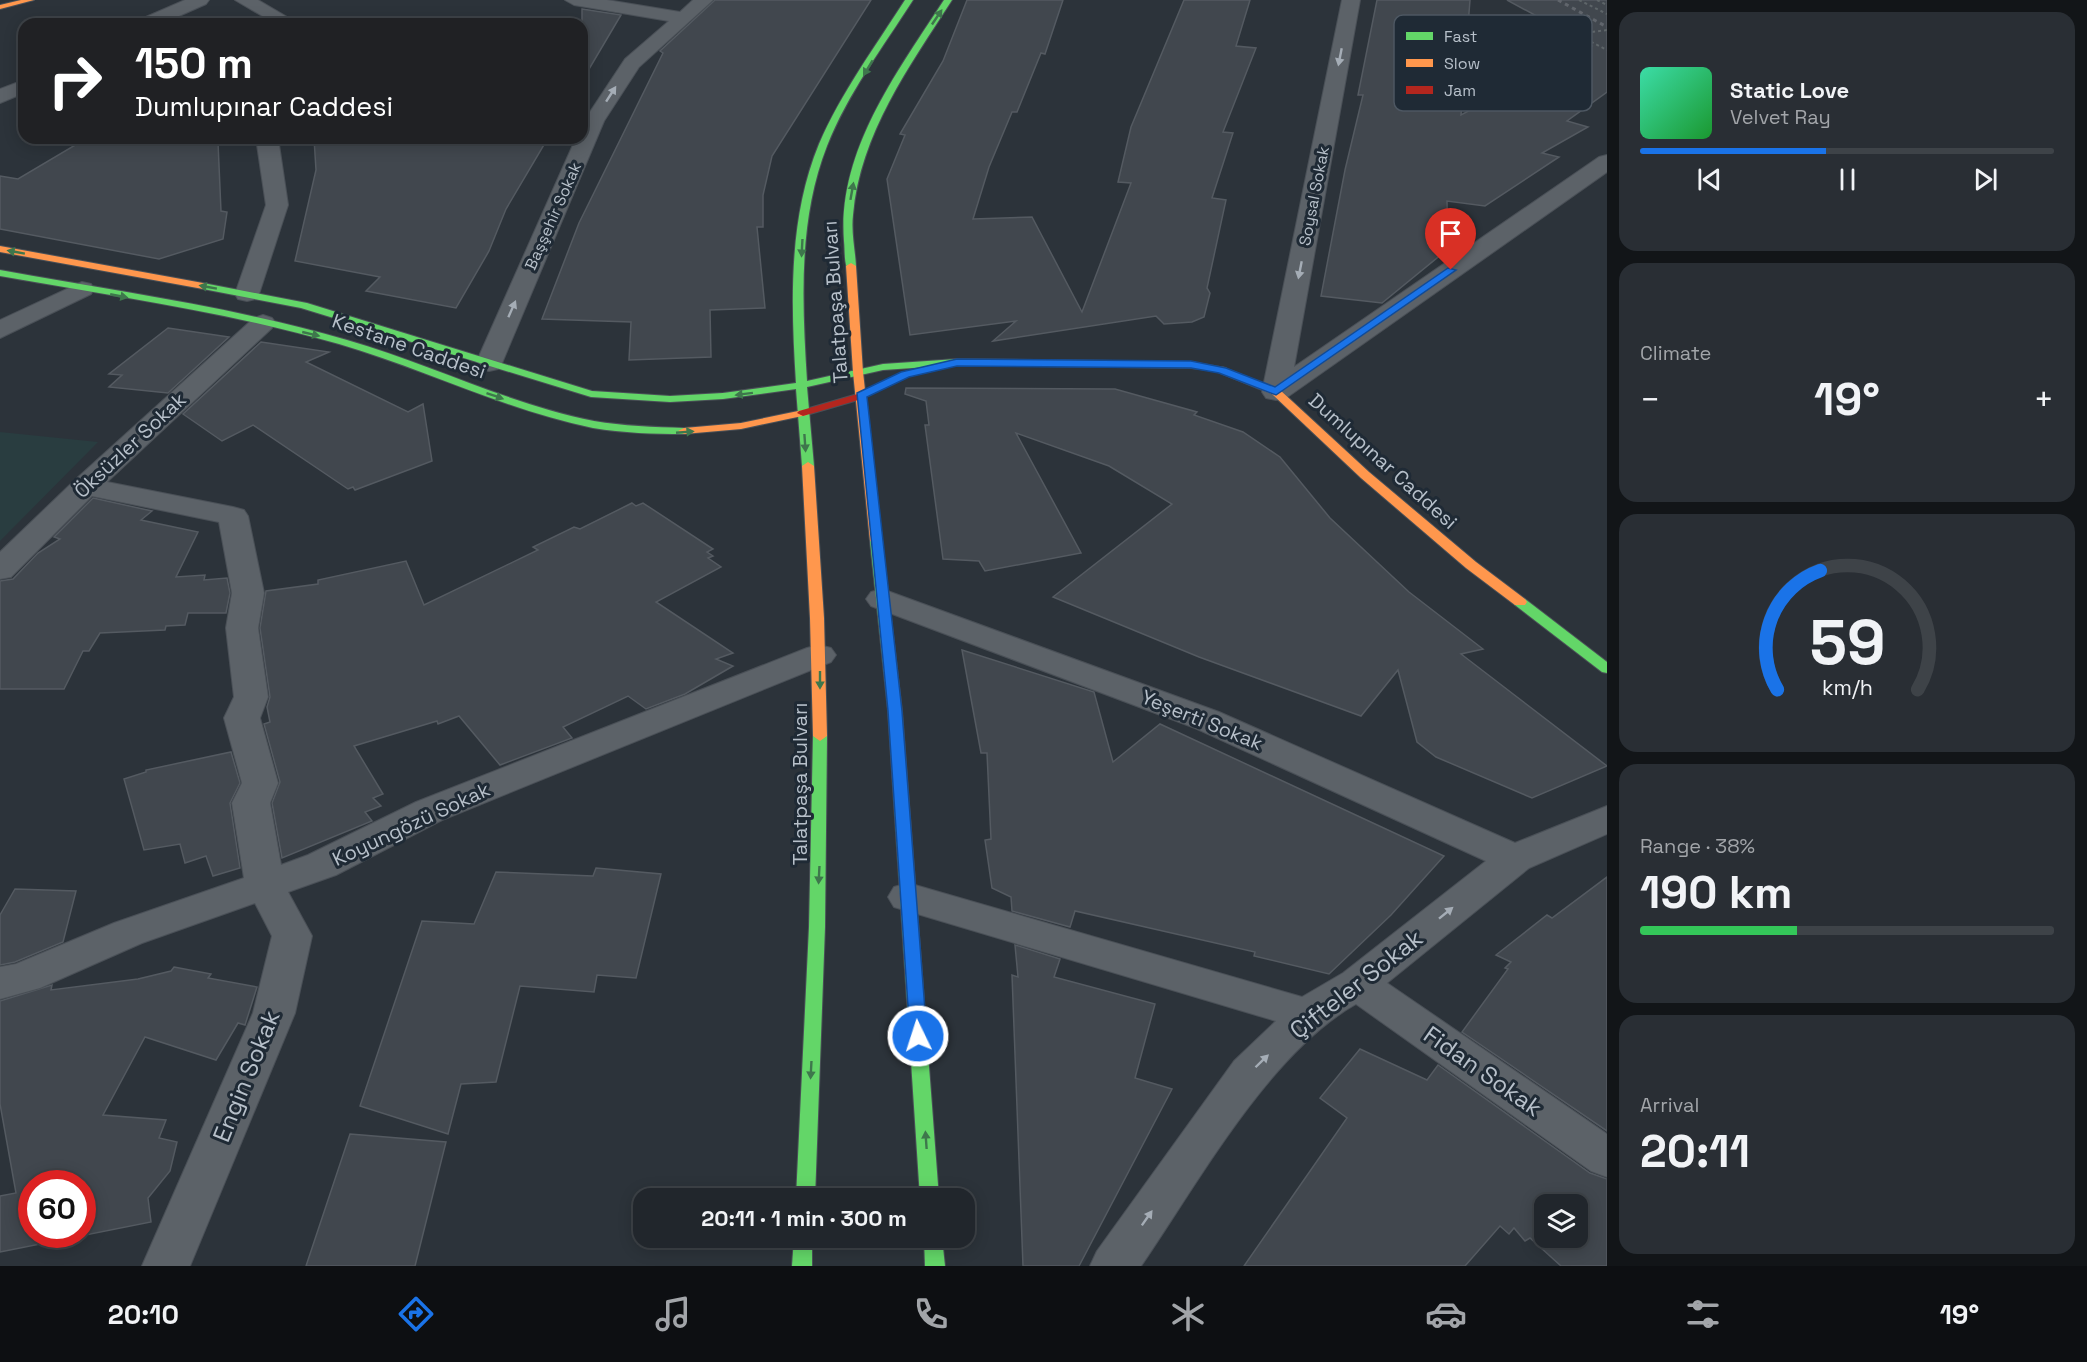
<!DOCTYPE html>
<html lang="en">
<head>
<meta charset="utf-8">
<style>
	:root { --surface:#21262c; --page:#292e34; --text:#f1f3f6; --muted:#a2a5a9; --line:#3e4348; --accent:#1a73e8 }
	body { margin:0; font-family:"Space Grotesk",sans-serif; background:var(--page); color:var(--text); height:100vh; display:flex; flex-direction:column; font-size:22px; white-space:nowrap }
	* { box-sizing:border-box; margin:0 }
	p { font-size:20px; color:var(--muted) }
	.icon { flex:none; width:33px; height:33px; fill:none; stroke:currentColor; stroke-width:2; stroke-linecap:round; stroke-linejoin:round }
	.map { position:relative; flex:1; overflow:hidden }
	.side { display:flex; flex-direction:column; gap:12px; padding:12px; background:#121518; width:480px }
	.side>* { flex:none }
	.banner { position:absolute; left:18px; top:18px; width:570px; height:126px; border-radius:18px; box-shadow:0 3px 15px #0003,0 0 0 2px var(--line); background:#202124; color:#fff; overflow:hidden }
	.controls { position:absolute; left:1534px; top:1194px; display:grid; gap:12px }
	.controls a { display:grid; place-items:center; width:54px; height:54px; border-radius:12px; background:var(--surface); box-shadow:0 3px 15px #0003,0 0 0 2px var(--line); font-size:30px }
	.speed { position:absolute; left:18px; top:1170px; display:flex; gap:12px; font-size:30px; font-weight:700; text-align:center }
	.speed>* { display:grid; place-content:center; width:78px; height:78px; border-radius:50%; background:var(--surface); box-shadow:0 3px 15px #0003,0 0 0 2px var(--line); line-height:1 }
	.speed .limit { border:9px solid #d22; background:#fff; color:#111 }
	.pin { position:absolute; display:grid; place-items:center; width:51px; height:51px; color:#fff; margin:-62px -26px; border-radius:50% 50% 50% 0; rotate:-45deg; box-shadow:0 0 6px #0007 }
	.pin .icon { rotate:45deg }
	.me { position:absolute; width:66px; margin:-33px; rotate:356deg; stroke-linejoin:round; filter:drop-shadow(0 0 4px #0008) }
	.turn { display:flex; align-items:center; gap:21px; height:126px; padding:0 18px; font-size:27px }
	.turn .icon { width:78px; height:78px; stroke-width:2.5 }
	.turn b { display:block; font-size:42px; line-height:51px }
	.big { font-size:45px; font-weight:600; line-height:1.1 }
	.side .card { flex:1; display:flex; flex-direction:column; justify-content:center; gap:9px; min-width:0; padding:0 21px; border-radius:18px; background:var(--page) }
	.side .dial { align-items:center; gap:0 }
	.dial svg { height:156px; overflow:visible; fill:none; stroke:var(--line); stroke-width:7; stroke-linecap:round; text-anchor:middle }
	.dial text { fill:var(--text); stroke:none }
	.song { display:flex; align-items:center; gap:18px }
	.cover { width:72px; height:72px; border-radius:9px; background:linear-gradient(135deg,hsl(160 70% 55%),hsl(130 70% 35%)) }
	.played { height:6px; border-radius:3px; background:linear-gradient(90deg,var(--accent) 45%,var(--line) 45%) }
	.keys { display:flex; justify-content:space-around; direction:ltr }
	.heat { display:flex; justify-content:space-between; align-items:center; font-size:33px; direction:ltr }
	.charge { height:9px; border-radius:4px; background:linear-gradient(90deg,#34c759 38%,var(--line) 0) }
	.trip { position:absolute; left:633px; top:1188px; width:342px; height:60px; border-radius:18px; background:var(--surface); box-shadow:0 3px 15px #0003,0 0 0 2px var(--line); font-weight:600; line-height:60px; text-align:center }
	.tab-bar { display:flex; height:96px; justify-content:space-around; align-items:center; background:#0d0f12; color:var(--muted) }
	.tab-bar .icon { width:42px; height:42px }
	.tab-bar .on { color:var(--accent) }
	.tab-bar b { font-size:27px; color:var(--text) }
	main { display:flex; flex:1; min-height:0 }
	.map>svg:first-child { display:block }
	.green { fill:#293d40 }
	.building { fill:#41474e; stroke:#545a61; stroke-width:1.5; fill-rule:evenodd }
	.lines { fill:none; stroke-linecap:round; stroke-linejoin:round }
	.street-casing { stroke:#4a5057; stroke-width:2 }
	.fast-casing { stroke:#4a5057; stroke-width:2 }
	.slow-casing { stroke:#4a5057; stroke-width:2 }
	.jam-casing { stroke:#4a5057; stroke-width:2 }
	.path { stroke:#5e6569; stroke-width:2; stroke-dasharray:3 3; stroke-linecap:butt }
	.street { fill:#5c6268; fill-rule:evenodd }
	.fast { fill:#63d668; fill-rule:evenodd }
	.slow { fill:#ff974d; fill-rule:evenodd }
	.jam { fill:#b3261e; fill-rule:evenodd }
	.rail { stroke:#60656c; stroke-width:3; stroke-dasharray:4 4; stroke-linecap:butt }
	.oneway { fill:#3e774c }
	.oneway2 { fill:#a5adb6 }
	.route { fill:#1a73e8; stroke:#114b97; stroke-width:1.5 }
	.labels { text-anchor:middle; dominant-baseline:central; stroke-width:6; stroke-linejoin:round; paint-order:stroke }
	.far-street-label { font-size:16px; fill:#b7c0ca; stroke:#1f2a35 }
	.street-label { font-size:20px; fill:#b7c0ca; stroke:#1f2a35 }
	.near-street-label { font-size:24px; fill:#b7c0ca; stroke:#1f2a35 }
	.key { fill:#1f2a35; stroke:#4d5762; stroke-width:1.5 }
	.key-label { font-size:16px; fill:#b7c0ca }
</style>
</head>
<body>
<main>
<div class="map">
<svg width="1607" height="1266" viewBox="0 0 1607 1266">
	<rect width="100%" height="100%" fill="#2c333a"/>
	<polygon class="green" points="0,432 98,442 0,541"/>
	<g class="building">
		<polygon points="715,0 871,0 772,156 763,195 763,227 757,227 765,308 710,310 711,357 629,360 631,322 542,319 579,223 663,53 660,51"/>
		<polygon points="967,0 1063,0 1045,54 1041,53 1017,112 1012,112 989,167 973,219 1032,217 1082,312 1131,183 1118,182 1131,127 1184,0 1250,0 1236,46 1256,48 1223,132 1233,133 1212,198 1226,200 1207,288 1210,293 1204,317 1192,322 1164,324 1156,316 993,341 1016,321 910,335 887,179 905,135 900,134 943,61"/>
		<polygon points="1377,0 1470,0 1461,115 1592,46 1507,0 1607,0 1607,92 1567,121 1588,127 1542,153 1559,157 1485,206 1447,201 1448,249 1382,303 1321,296 1345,170 1363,95 1358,95"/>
		<polygon points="582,9 621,15 582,81"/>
		<polygon points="87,138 188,138 218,142 221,211 227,212 223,239 159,259 0,229 0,176 18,179"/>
		<polygon points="314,138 548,138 506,209 489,251 456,308 366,291 380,277 295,261 316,170"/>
		<polygon points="168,328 229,337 168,393 109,387 122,375 109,374"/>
		<polygon points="261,342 329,352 306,362 408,412 423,404 432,461 355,490 353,487 348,489 253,425 222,441 183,414"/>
		<polygon points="906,388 1115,389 1197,412 1194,415 1243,432 1280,457 1330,518 1409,592 1483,649 1461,654 1607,766 1532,798 1436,757 1417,742 1398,670 1361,716 1199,657 1053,597 1172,504 1109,466 1016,433 1081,553 985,571 979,561 943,559 925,425 929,425 926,401 905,394"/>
		<polygon points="93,498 152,511 141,520 198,532 176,577 205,575 204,580 227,578 230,593 226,613 188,613 185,625 166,626 165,630 100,633 89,651 83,651 64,689 0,689 0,581 13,579 38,553 60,539 54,537"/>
		<polygon points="632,503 636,506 643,503 713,549 707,552 713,556 708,558 721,567 656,602 733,653 716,659 733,666 685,694 646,709 628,696 563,727 572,738 500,765 459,716 438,724 437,721 354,746 383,794 373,798 381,806 365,812 372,821 282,858 272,803 280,782 264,724 270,722 267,707 270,697 260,628 266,591 318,584 318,580 406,561 424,605 538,550 533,547 574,527 580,529"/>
		<polygon points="962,650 1094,692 1113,762 1160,724 1444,856 1391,915 1329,974 1254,956 1255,952 1075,911 1070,927 1012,911 1011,897 992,888 985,840 991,839 987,753 981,753"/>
		<polygon points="231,752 240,783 230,803 240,868 213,876 206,856 185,863 180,844 144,850 124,779 146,772 146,770"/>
		<polygon points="596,868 661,874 636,978 597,975 594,992 520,986 496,1082 461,1084 448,1134 360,1106 422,921 474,924 496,872 593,876"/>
		<polygon points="1607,877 1607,1131 1462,1032 1508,969 1505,968 1511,962 1496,955 1547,915 1552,918"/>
		<polygon points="15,889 76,891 63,942 15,962 0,965 0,915"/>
		<polygon points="1015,945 1060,959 1054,977 1155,1004 1135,1078 1172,1089 1079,1266 1023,1266 1012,975 1018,977"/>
		<path d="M 174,967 L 211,974 L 208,978 L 257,987 L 245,1025 L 238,1023 L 216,1060 L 145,1037 L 103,1115 L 166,1120 L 159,1138 L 177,1142 L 170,1171 L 148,1198 L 151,1222 L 0,1252 L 0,1196 L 16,1193 L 0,1104 L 0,1001 L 52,985 L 51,990 L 138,979 L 171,971 ZM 32,1184 L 82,1184 L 82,1234 L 32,1234 Z"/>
		<path d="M 1360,1049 L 1427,1080 L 1438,1065 L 1590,1173 L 1607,1179 L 1607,1266 L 1561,1266 L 1530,1238 L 1525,1241 L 1514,1228 L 1509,1234 L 1500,1226 L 1465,1266 L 1244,1266 L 1347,1118 L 1320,1098 ZM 1545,1204 L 1578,1204 L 1578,1238 L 1545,1238 Z"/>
		<polygon points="350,1134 446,1142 415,1266 306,1266"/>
	</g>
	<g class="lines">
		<g class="street-casing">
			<g id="street">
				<polygon points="185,0 209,0 206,4 161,24 137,24 139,20"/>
				<polygon points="235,0 258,0 299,24 276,24"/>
				<polygon points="565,0 607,0 680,12 693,0 713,0 639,67 604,121 502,363 498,369 489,371 480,369 476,363 576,138 582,138 584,121 625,59 669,21 574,5"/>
				<polygon points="1342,0 1360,0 1294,367 1599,157 1607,155 1607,172 1286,398 1276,400 1266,398 1262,392"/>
				<polygon points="24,80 24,93 0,103 0,89"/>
				<polygon points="256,138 278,138 288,205 259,294 256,299 247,301 238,299 235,294 266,205"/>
				<polygon points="82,282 91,284 94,289 91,294 0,338 0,320"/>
				<polygon points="263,315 272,318 276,323 272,328 107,482 233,507 244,510 248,516 264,593 258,628 268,697 260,718 278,783 270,803 281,865 308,855 416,802 807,648 819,645 831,648 836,655 831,662 442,820 336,875 288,892 312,936 295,1013 190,1266 142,1266 253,1013 272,936 255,903 142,943 40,988 0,999 0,967 16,964 114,923 244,878 232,803 242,783 224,718 234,697 226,628 232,593 219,522 92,496 11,577 0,579 0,552 75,480 254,318"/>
				<path d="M 882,589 L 1219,712 L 1515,843 L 1607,806 L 1607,834 L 1529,868 L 1387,983 L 1607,1134 L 1607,1177 L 1591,1171 L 1356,1004 C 1269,1053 1198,1183 1141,1266 L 1090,1266 L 1097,1251 L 1234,1061 L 1276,1021 L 894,907 L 888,897 L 894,887 L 908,883 L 1302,997 L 1343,973 L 1486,861 L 1195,728 L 871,606 L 866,599 L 871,592 Z"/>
			</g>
		</g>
		<g class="fast-casing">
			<g id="fast">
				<path d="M 905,0 L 913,0 C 883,47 848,93 827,146 C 798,220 802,302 807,381 L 883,364 L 957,359 L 1191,362 L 1226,368 L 1226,372 L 1191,368 L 957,365 L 883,370 L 807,387 L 814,466 L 808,470 L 802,466 L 796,389 L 723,399 L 670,402 L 591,397 L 301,308 L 203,289 L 198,286 L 203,283 L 307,303 L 592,391 L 670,396 L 723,393 L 796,383 C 791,304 788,219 819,144 C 841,93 875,47 905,0 Z"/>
				<path d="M 944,0 L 952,0 C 909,67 860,134 853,215 C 851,232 855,249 856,266 L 855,268 L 847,268 C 844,260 845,250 844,241 C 837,151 898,71 944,0 Z"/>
				<path d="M 0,270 C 116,291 234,307 347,340 C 430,364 509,404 594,421 C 623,426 654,427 684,428 L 690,431 L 684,434 C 654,434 623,433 593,428 C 505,410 425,369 339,344 C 228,312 113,296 0,276 Z"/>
				<polygon points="876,537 882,541 902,711 939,1198 920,1198 888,711 870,541"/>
				<polygon points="1520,598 1525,599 1607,662 1607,673 1602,672 1515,605 1513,602"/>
				<polygon points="820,731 827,736 825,927 815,1198 796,1198 809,927 813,736"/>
				<polygon points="794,1238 812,1238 812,1266 792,1266"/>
				<polygon points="924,1238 942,1238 945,1266 925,1266"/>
			</g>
		</g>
		<g class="slow-casing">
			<g id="slow">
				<polygon points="21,0 34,0 0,9 0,5"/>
				<polygon points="0,246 203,283 208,286 203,289 0,252"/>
				<polygon points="851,263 856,266 863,372 882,541 876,545 870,541 853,372 846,266"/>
				<polygon points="1222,367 1280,390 1369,472 1476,562 1525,599 1527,602 1525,605 1515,605 1466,568 1361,478 1272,394 1218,372 1218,368"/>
				<polygon points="803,410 809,413 807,415 741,429 684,434 678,431 684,428 741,423"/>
				<polygon points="808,462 814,466 824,618 827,736 820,741 813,736 810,618 802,466"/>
			</g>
		</g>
		<g class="jam-casing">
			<polygon id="jam" points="861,393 867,396 865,398 803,416 797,413 799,411"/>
		</g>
		<g class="path">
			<polyline points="1579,0 1607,14"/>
			<polyline points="1597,0 1607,5"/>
			<polyline points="1607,30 1576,34 1607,50"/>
		</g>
		<use href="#street" class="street"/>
		<use href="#fast" class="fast"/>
		<use href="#slow" class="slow"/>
		<use href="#jam" class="jam"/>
		<polyline class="rail" points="1558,0 1607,27"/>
	</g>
	<defs><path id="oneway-solid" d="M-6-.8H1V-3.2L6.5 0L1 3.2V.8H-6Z" transform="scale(1.5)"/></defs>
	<g class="oneway">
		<use href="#oneway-solid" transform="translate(937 17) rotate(-56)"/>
		<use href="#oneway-solid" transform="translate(868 68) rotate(121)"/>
		<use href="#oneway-solid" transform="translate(852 191) rotate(-80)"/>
		<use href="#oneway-solid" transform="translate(802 248) rotate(93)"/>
		<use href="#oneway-solid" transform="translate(16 252) rotate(-170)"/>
		<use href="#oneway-solid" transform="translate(208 287) rotate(-170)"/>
		<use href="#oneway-solid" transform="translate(119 296) rotate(11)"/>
		<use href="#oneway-solid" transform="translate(311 334) rotate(13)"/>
		<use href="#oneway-solid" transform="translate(744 394) rotate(173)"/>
		<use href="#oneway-solid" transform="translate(495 396) rotate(19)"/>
		<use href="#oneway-solid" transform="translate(685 432) rotate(-5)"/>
		<use href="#oneway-solid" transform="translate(805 443) rotate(86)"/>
		<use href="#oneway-solid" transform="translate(820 680) rotate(90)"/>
		<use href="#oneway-solid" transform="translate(819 875) rotate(93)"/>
		<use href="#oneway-solid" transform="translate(811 1070) rotate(93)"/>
		<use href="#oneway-solid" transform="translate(926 1140) rotate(-94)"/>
	</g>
	<g class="oneway2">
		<use href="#oneway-solid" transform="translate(1340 57) rotate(101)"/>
		<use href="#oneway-solid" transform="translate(611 94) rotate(-57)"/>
		<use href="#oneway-solid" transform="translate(1300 270) rotate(101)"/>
		<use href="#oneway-solid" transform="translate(512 309) rotate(-66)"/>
		<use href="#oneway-solid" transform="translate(1446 913) rotate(-39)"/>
		<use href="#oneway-solid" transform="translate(1262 1061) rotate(-44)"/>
		<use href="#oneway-solid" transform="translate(1147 1218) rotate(-55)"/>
	</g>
	<polygon class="route" points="1448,268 1456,270 1276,395 1219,373 1191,368 957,366 909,377 867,397 902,711 927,1036 925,1041 912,1041 910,1036 888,711 857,393 901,372 957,359 1191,361 1226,368 1275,387"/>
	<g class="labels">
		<g class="far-street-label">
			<text transform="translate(1314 196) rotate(-79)">Soysal Sokak</text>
			<text transform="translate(553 216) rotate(-66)">Başşehir Sokak</text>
		</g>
		<g class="street-label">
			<text transform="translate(835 302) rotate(-94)">Talatpaşa Bulvarı</text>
			<text transform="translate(409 346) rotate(19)">Kestane Caddesi</text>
			<text transform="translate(130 445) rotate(-43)">Öksüzler Sokak</text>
			<text transform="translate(1383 461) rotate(42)">Dumlupınar Caddesi</text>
			<text transform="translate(1202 720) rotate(22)">Yeşerti Sokak</text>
			<text transform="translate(800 784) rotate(-90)">Talatpaşa Bulvarı</text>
			<text transform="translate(411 824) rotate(-25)">Koyungözü Sokak</text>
		</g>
		<g class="near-street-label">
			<text transform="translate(1356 984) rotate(-38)">Çifteler Sokak</text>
			<text transform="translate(1483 1071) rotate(35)">Fidan Sokak</text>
			<text transform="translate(246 1076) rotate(-68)">Engin Sokak</text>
		</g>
	</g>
	<rect x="1394" y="15" width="198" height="96" rx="9" class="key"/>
	<rect x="1406" y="32" width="27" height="8" fill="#63d668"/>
	<rect x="1406" y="59" width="27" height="8" fill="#ff974d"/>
	<rect x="1406" y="86" width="27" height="8" fill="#b3261e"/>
	<g class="key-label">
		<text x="1444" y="42">Fast</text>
		<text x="1444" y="69">Slow</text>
		<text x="1444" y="96">Jam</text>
	</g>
</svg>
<div class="controls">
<a><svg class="icon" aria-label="layers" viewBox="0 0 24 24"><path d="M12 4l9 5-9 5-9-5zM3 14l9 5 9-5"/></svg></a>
</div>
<div class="speed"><div class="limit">60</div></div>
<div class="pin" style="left:1451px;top:270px;background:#d93025"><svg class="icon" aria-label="arrive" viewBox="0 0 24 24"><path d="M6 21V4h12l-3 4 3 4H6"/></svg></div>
<svg class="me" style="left:918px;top:1036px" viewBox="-20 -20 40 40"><circle r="17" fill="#1a73e8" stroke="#fff" stroke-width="3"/><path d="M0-11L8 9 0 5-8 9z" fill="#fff"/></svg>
<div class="trip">20:11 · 1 min · 300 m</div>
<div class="banner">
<div class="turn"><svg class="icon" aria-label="right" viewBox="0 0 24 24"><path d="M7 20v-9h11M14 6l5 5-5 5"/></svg><div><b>150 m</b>Dumlupınar Caddesi</div></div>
</div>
</div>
<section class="side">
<div class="card">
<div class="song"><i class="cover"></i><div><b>Static Love</b><p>Velvet Ray</p></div></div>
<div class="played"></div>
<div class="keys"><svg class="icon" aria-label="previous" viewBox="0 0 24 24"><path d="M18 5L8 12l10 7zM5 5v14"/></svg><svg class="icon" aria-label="pause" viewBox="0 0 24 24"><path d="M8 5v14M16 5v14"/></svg><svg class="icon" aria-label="next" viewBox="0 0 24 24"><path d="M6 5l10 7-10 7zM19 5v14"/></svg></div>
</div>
<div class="card"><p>Climate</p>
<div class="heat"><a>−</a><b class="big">19°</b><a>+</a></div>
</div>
<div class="card dial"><svg viewBox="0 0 100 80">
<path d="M14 69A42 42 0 1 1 86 69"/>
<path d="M14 69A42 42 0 0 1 36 8" stroke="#1a73e8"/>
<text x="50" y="56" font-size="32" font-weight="700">59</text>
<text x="50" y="72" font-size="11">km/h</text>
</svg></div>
<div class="card"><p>Range · 38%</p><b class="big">190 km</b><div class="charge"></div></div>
<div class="card"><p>Arrival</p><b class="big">20:11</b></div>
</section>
</main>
<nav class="tab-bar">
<b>20:10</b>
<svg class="icon on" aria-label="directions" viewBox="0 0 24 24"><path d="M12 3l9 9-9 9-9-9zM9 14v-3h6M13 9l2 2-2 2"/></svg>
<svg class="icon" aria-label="music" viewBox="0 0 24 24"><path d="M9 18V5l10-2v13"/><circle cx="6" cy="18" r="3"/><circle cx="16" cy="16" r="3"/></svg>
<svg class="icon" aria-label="phone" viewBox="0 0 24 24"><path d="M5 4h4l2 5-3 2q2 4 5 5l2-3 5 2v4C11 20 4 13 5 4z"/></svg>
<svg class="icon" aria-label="climate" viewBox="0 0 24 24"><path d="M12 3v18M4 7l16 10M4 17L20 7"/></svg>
<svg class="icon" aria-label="car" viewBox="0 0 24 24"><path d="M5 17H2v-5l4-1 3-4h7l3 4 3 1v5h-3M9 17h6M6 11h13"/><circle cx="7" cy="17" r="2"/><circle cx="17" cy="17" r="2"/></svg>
<svg class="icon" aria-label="filters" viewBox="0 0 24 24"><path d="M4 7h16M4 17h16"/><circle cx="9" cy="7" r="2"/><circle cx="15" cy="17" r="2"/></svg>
<b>19°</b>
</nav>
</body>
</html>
